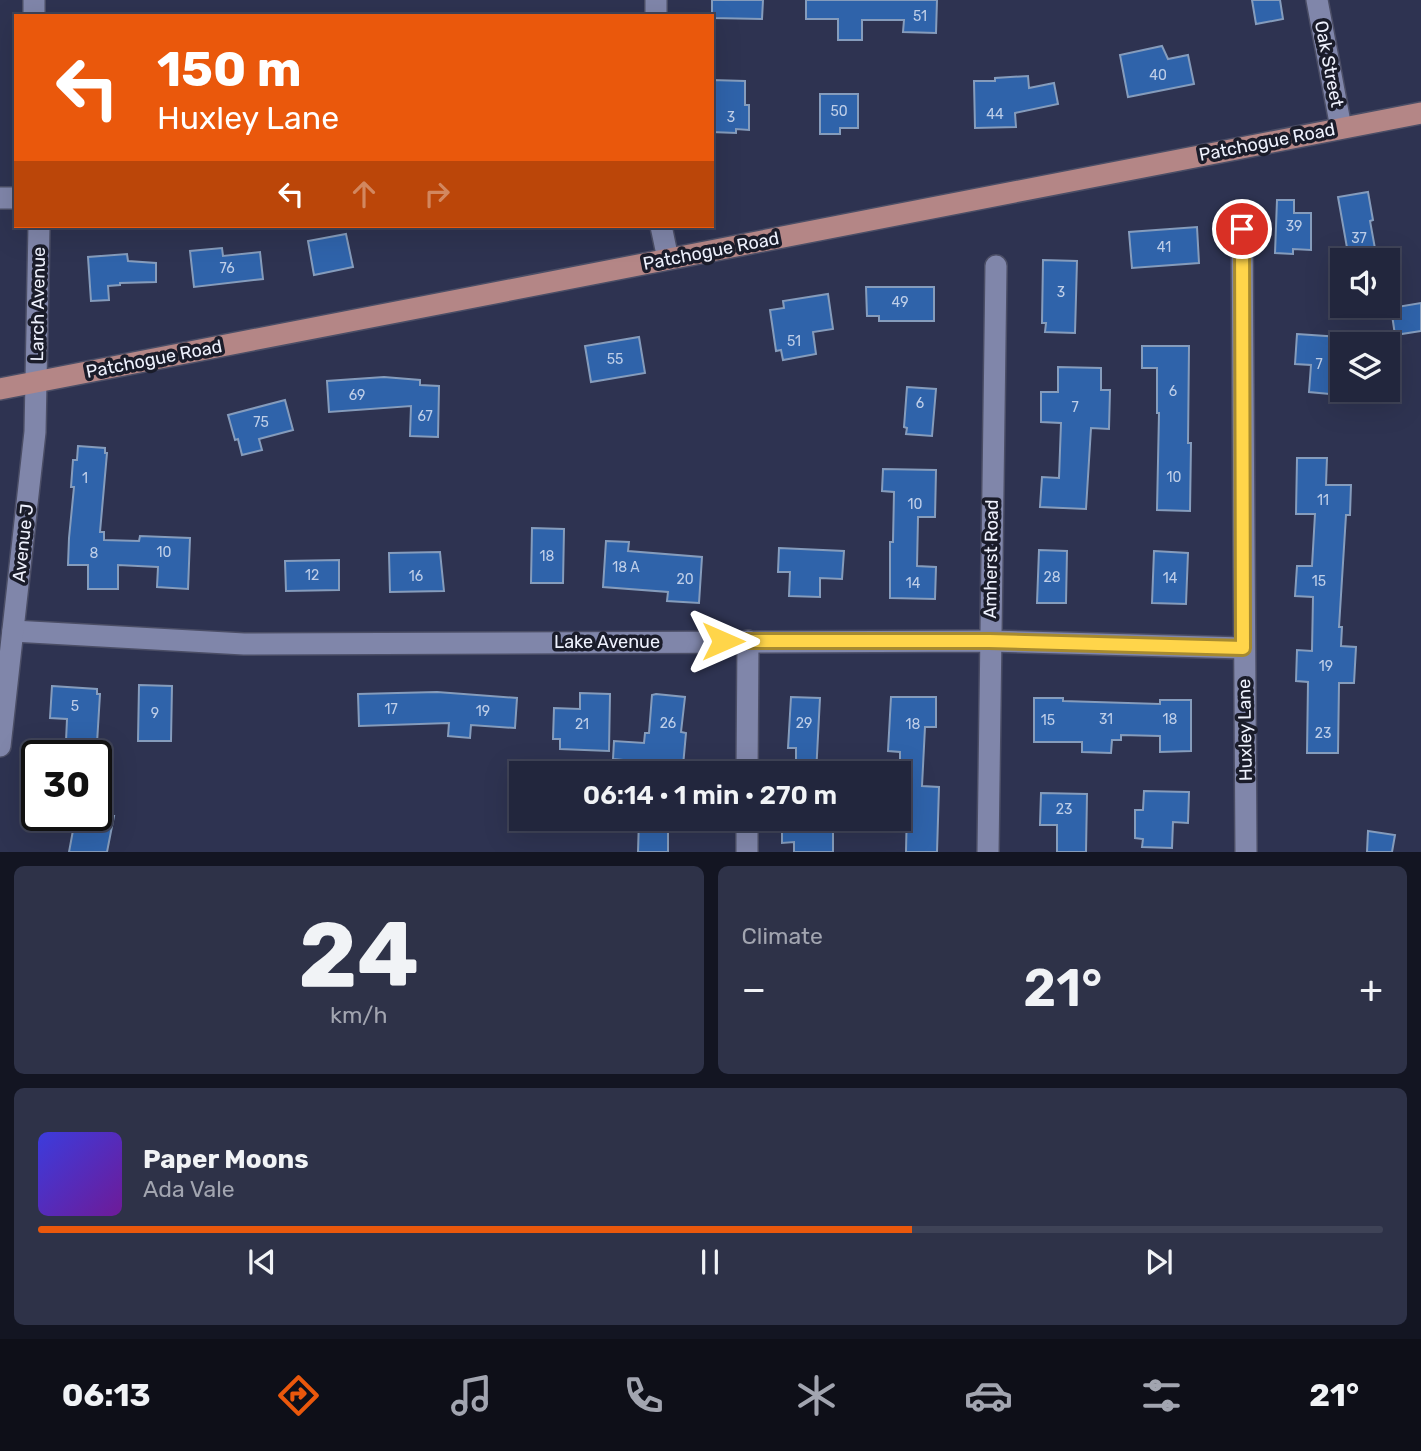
<!DOCTYPE html>
<html lang="en">
<head>
<meta charset="utf-8">
<style>
	:root { --surface:#22263d; --page:#2e3248; --text:#f1f3f6; --muted:#a2a5b0; --line:#3f4357; --accent:#ea580c }
	body { margin:0; font-family:Rubik,sans-serif; background:var(--page); color:var(--text); height:100vh; display:flex; flex-direction:column; font-size:26px; white-space:nowrap }
	* { box-sizing:border-box; margin:0 }
	p { font-size:23px; color:var(--muted) }
	.icon { flex:none; width:38px; height:38px; fill:none; stroke:currentColor; stroke-width:2; stroke-linecap:round; stroke-linejoin:round }
	.map { position:relative; height:852px; overflow:hidden }
	.sheet { display:flex; flex-direction:column; gap:14px; padding:14px; background:#131522; flex:1 }
	.sheet>* { flex:none }
	.banner { position:absolute; left:14px; top:14px; width:700px; height:214px; border-radius:0px; box-shadow:0 7px 28px #0002,0 0 0 2px var(--line); background:#ea580c; color:#fff; overflow:hidden }
	.fabs { position:absolute; left:1330px; top:248px; display:grid; gap:14px }
	.fabs a { display:grid; place-items:center; width:70px; height:70px; border-radius:0px; background:var(--surface); box-shadow:0 7px 28px #0002,0 0 0 2px var(--line); font-size:35px }
	.speed { position:absolute; left:21px; top:740px; display:flex; gap:14px; font-size:35px; font-weight:700; text-align:center }
	.speed>* { display:grid; place-content:center; width:91px; height:91px; border-radius:50%; background:var(--surface); box-shadow:0 7px 28px #0002,0 0 0 2px var(--line); line-height:1 }
	.speed .limit { border:4px solid #111; border-radius:10px; background:#fff; color:#111 }
	.pin { position:absolute; display:grid; place-items:center; width:60px; height:60px; color:#fff; margin:-30px; border:4px solid #fff; border-radius:50%; box-shadow:0 2px 7px #0007 }
	.me { position:absolute; width:77px; margin:-38px; rotate:90deg; stroke-linejoin:round; filter:drop-shadow(0 0 5px #0008) }
	.turn { display:flex; align-items:center; gap:24px; height:147px; padding:0 28px; font-size:32px }
	.turn .icon { width:91px; height:91px; stroke-width:2.5 }
	.turn b { display:block; font-size:49px; line-height:60px }
	.lanes { display:flex; align-items:center; height:66px; padding:0 28px; background:#0003; justify-content:center; gap:35px; direction:ltr }
	.lanes .off { opacity:.35 }
	.big { font-size:52px; font-weight:600; line-height:1.1 }
	.sheet .widget { flex:1; display:flex; flex-direction:column; justify-content:center; gap:10px; min-width:0; padding:0 24px; border-radius:10px; background:var(--page) }
	.sheet .dial { align-items:center; gap:0 }
	.dial b { font-size:91px; line-height:1 }
	.song { display:flex; align-items:center; gap:21px }
	.cover { width:84px; height:84px; border-radius:10px; background:linear-gradient(135deg,hsl(240 70% 55%),hsl(280 70% 35%)) }
	.played { height:7px; border-radius:4px; background:linear-gradient(90deg,var(--accent) 65%,var(--line) 65%) }
	.keys { display:flex; justify-content:space-around; direction:ltr }
	.heat { display:flex; justify-content:space-between; align-items:center; font-size:38px; direction:ltr }
	.sheet .tiles { flex:1; display:grid; gap:14px; grid-template-columns:1fr 1fr }
	.widget:last-child { grid-column:span 2 }
	.trip { position:absolute; left:509px; top:761px; width:402px; height:70px; border-radius:0px; background:var(--surface); box-shadow:0 7px 28px #0002,0 0 0 2px var(--line); font-weight:600; line-height:70px; text-align:center }
	.tabs { display:flex; height:112px; justify-content:space-around; align-items:center; background:#0e0f18; color:var(--muted) }
	.tabs .icon { width:49px; height:49px }
	.tabs .selected { color:var(--accent) }
	.tabs b { font-size:32px; color:var(--text) }
	.map>svg:first-child { display:block }
	.building { fill:#2f63aa; stroke:#859cbc; stroke-width:2 }
	.lines { fill:none; stroke-linecap:round; stroke-linejoin:round }
	.minor-casing { stroke:#4b4e66; stroke-width:24 }
	.major-casing { stroke:#4b4e66; stroke-width:24 }
	.minor { stroke:#8086aa; stroke-width:21 }
	.major { stroke:#b48686; stroke-width:21 }
	.route-casing { stroke:#a68a30; stroke-width:18 }
	.route { stroke:#ffd54a; stroke-width:12 }
	.labels { text-anchor:middle; dominant-baseline:central; stroke-width:7; stroke-linejoin:round; paint-order:stroke }
	.number-label { font-size:14px; fill:#becee8 }
	.street-label { font-size:18px; fill:#eef1fd; stroke:#1a1c2a }
</style>
</head>
<body>
<div class="map">
<svg width="1421" height="853" viewBox="0 0 1421 853">
	<rect width="100%" height="100%" fill="#2e3351"/>
	<g class="building">
		<polygon points="712,0 763,0 762,19 712,18"/>
		<polygon points="806,0 937,0 936,33 903,32 904,20 862,20 862,40 838,40 838,19 806,19"/>
		<polygon points="1252,0 1280,0 1283,19 1256,24"/>
		<polygon points="1162,46 1168,59 1188,55 1194,84 1128,97 1120,55"/>
		<polygon points="1028,76 1029,88 1054,83 1058,104 1015,113 1016,127 975,128 974,81 995,81 995,78"/>
		<polygon points="712,80 745,81 745,105 749,105 749,130 736,129 736,133 712,132"/>
		<polygon points="820,94 858,94 858,128 840,128 840,134 820,134"/>
		<polygon points="1368,192 1373,220 1370,221 1376,254 1349,259 1338,197"/>
		<polygon points="1277,200 1294,200 1294,213 1311,213 1311,250 1293,249 1293,254 1275,253"/>
		<polygon points="1197,227 1199,263 1132,268 1129,232"/>
		<polygon points="346,234 353,267 314,275 308,241"/>
		<polygon points="222,248 223,256 260,252 263,279 194,287 190,251"/>
		<polygon points="127,254 128,261 156,263 156,282 120,283 120,285 108,286 109,300 91,301 88,257"/>
		<polygon points="1043,260 1077,261 1075,333 1045,332 1046,323 1042,323"/>
		<polygon points="866,287 934,287 934,321 879,321 879,316 867,316"/>
		<polygon points="828,294 833,329 813,332 816,354 783,360 781,350 776,351 770,310 784,308 783,301"/>
		<polygon points="1421,303 1421,331 1395,335 1391,308"/>
		<polygon points="1297,334 1340,337 1338,363 1342,363 1340,395 1309,392 1311,365 1295,364"/>
		<polygon points="639,337 645,373 591,382 585,346"/>
		<polygon points="1142,346 1189,346 1188,443 1191,443 1190,511 1157,510 1159,413 1157,413 1157,368 1142,368"/>
		<polygon points="1058,367 1101,368 1101,390 1110,390 1109,429 1091,428 1086,509 1040,507 1042,477 1059,478 1061,423 1041,422 1041,392 1058,392"/>
		<polygon points="384,377 420,380 420,385 439,386 438,437 410,436 411,406 329,412 327,381"/>
		<polygon points="907,387 936,389 932,436 906,434 907,428 904,427"/>
		<polygon points="285,400 293,430 259,439 262,450 242,455 238,439 235,440 228,415"/>
		<polygon points="78,446 105,448 105,453 107,453 100,532 104,532 104,540 139,541 140,536 190,538 188,589 157,587 158,567 118,565 118,589 88,589 88,565 68,565 69,538 74,487 71,487 73,460 77,460"/>
		<polygon points="1297,458 1327,458 1326,485 1351,485 1350,515 1346,515 1339,627 1342,627 1341,646 1356,647 1354,683 1339,683 1338,753 1307,753 1308,682 1296,681 1297,650 1312,651 1313,597 1295,596 1297,566 1312,566 1315,514 1296,514"/>
		<polygon points="883,469 936,470 935,517 918,517 917,566 936,567 935,599 890,598 890,542 893,542 894,492 882,491"/>
		<polygon points="532,528 564,529 563,583 531,583"/>
		<polygon points="606,541 629,542 628,551 702,557 699,603 667,601 668,592 603,587"/>
		<polygon points="779,548 844,551 842,579 820,578 820,597 789,596 790,572 778,572"/>
		<polygon points="1039,550 1067,551 1066,603 1037,603"/>
		<polygon points="1154,551 1188,553 1186,604 1152,603"/>
		<polygon points="440,552 444,591 390,592 389,553"/>
		<polygon points="339,560 339,590 286,591 285,561"/>
		<polygon points="139,685 172,686 171,741 138,741"/>
		<polygon points="52,686 97,689 97,694 100,694 97,743 66,741 67,719 50,718"/>
		<polygon points="437,692 517,698 515,728 471,725 470,738 448,736 449,723 359,726 358,694"/>
		<polygon points="580,693 610,694 609,751 560,749 560,739 553,739 554,708 580,709"/>
		<polygon points="656,694 685,697 681,732 686,733 683,766 613,759 614,741 644,743 645,733 649,733 652,695"/>
		<polygon points="791,697 820,698 816,774 796,774 796,748 788,748"/>
		<polygon points="891,697 936,697 936,727 925,727 922,786 939,787 937,852 906,852 907,807 900,807 900,752 888,751"/>
		<polygon points="1034,698 1063,698 1063,701 1160,704 1160,700 1191,700 1191,751 1160,752 1160,736 1121,735 1121,740 1112,740 1111,753 1082,752 1082,742 1034,742"/>
		<polygon points="1144,791 1189,792 1188,823 1173,822 1172,848 1142,847 1143,839 1135,838 1135,810 1143,810"/>
		<polygon points="1041,793 1087,794 1086,852 1057,852 1057,825 1040,825"/>
		<polygon points="89,816 114,816 107,852 69,852 74,825 86,827"/>
		<polygon points="639,819 668,819 668,852 638,852"/>
		<polygon points="782,819 833,819 833,852 794,852 794,842 782,843"/>
		<polygon points="1368,831 1395,835 1392,852 1367,852"/>
	</g>
	<g class="lines">
		<g class="minor-casing">
			<g id="minor">
				<polyline points="34,0 34,16"/>
				<polyline points="656,0 656,16"/>
				<polyline points="1317,0 1341,128"/>
				<polyline points="0,198 16,198"/>
				<polyline points="661,226 668,259"/>
				<polyline points="1242,229 1246,853"/>
				<polyline points="13,631 244,644 989,641 1243,648"/>
				<polyline points="0,746 35,432 39,226"/>
				<polyline points="747,774 748,641"/>
				<polyline points="747,853 747,819"/>
				<polyline points="988,853 996,266"/>
			</g>
		</g>
		<g class="major-casing">
			<polyline id="major" points="0,389 1421,113"/>
		</g>
		<use href="#minor" class="minor"/>
		<use href="#major" class="major"/>
	</g>
	<g class="lines">
		<g class="route-casing">
			<polyline id="route" points="723,641 989,641 1243,648 1242,229"/>
		</g>
		<use href="#route" class="route"/>
	</g>
	<g class="labels">
		<g class="number-label">
			<text x="920" y="16">51</text>
			<text x="1158" y="75">40</text>
			<text x="839" y="111">50</text>
			<text x="995" y="114">44</text>
			<text x="731" y="117">3</text>
			<text x="1294" y="226">39</text>
			<text x="1359" y="238">37</text>
			<text x="1164" y="247">41</text>
			<text x="227" y="268">76</text>
			<text x="1061" y="292">3</text>
			<text x="900" y="302">49</text>
			<text x="794" y="341">51</text>
			<text x="615" y="359">55</text>
			<text x="1319" y="364">7</text>
			<text x="1173" y="391">6</text>
			<text x="357" y="395">69</text>
			<text x="920" y="403">6</text>
			<text x="1075" y="407">7</text>
			<text x="425" y="416">67</text>
			<text x="261" y="422">75</text>
			<text x="1174" y="477">10</text>
			<text x="85" y="478">1</text>
			<text x="1323" y="500">11</text>
			<text x="915" y="504">10</text>
			<text x="164" y="552">10</text>
			<text x="94" y="553">8</text>
			<text x="547" y="556">18</text>
			<text x="626" y="567">18 A</text>
			<text x="312" y="575">12</text>
			<text x="416" y="576">16</text>
			<text x="1052" y="577">28</text>
			<text x="1170" y="578">14</text>
			<text x="685" y="579">20</text>
			<text x="1319" y="581">15</text>
			<text x="913" y="583">14</text>
			<text x="1326" y="666">19</text>
			<text x="75" y="706">5</text>
			<text x="391" y="709">17</text>
			<text x="483" y="711">19</text>
			<text x="155" y="713">9</text>
			<text x="1106" y="719">31</text>
			<text x="1170" y="719">18</text>
			<text x="1048" y="720">15</text>
			<text x="668" y="723">26</text>
			<text x="804" y="723">29</text>
			<text x="582" y="724">21</text>
			<text x="913" y="724">18</text>
			<text x="1323" y="733">23</text>
			<text x="1064" y="809">23</text>
		</g>
		<g class="street-label">
			<text transform="translate(1329 64) rotate(79)">Oak Street</text>
			<text transform="translate(1267 142) rotate(-11)">Patchogue Road</text>
			<text transform="translate(711 251) rotate(-11)">Patchogue Road</text>
			<text transform="translate(38 304) rotate(-89)">Larch Avenue</text>
			<text transform="translate(154 359) rotate(-11)">Patchogue Road</text>
			<text transform="translate(23 543) rotate(-84)">Avenue J</text>
			<text transform="translate(991 559) rotate(-89)">Amherst Road</text>
			<text x="607" y="642">Lake Avenue</text>
			<text transform="translate(1245 730) rotate(-91)">Huxley Lane</text>
		</g>
	</g>
</svg>
<div class="fabs">
<a><svg class="icon" aria-label="sound" viewBox="0 0 24 24"><path d="M4 9h4l5-4v14l-5-4H4zM17 9q2 3 0 6"/></svg></a>
<a><svg class="icon" aria-label="layers" viewBox="0 0 24 24"><path d="M12 4l9 5-9 5-9-5zM3 14l9 5 9-5"/></svg></a>
</div>
<div class="speed"><div class="limit">30</div></div>
<div class="pin" style="left:1242px;top:229px;background:#d93025"><svg class="icon" aria-label="arrive" viewBox="0 0 24 24"><path d="M6 21V4h12l-3 4 3 4H6"/></svg></div>
<svg class="me" style="left:723px;top:641px" viewBox="-20 -20 40 40"><path d="M0-17L14 15 0 8-14 15z" fill="#ffd54a" stroke="#fff" stroke-width="4"/></svg>
<div class="trip">06:14 · 1 min · 270 m</div>
<div class="banner">
<div class="turn"><svg class="icon" aria-label="left" viewBox="0 0 24 24"><path d="M17 20v-9H6M10 6l-5 5 5 5"/></svg><div><b>150 m</b>Huxley Lane</div></div>
<div class="lanes"><svg class="icon" aria-label="left" viewBox="0 0 24 24"><path d="M17 20v-9H6M10 6l-5 5 5 5"/></svg><svg class="icon off" aria-label="ahead" viewBox="0 0 24 24"><path d="M12 20V5M6 11l6-6 6 6"/></svg><svg class="icon off" aria-label="right" viewBox="0 0 24 24"><path d="M7 20v-9h11M14 6l5 5-5 5"/></svg></div>
</div>
</div>
<section class="sheet">
<div class="tiles">
<div class="widget dial"><b>24</b><p>km/h</p></div>
<div class="widget"><p>Climate</p>
<div class="heat"><a>−</a><b class="big">21°</b><a>+</a></div>
</div>
<div class="widget">
<div class="song"><i class="cover"></i><div><b>Paper Moons</b><p>Ada Vale</p></div></div>
<div class="played"></div>
<div class="keys"><svg class="icon" aria-label="previous" viewBox="0 0 24 24"><path d="M18 5L8 12l10 7zM5 5v14"/></svg><svg class="icon" aria-label="pause" viewBox="0 0 24 24"><path d="M8 5v14M16 5v14"/></svg><svg class="icon" aria-label="next" viewBox="0 0 24 24"><path d="M6 5l10 7-10 7zM19 5v14"/></svg></div>
</div>
</div>
</section>
<nav class="tabs">
<b>06:13</b>
<svg class="icon selected" aria-label="directions" viewBox="0 0 24 24"><path d="M12 3l9 9-9 9-9-9zM9 14v-3h6M13 9l2 2-2 2"/></svg>
<svg class="icon" aria-label="music" viewBox="0 0 24 24"><path d="M9 18V5l10-2v13"/><circle cx="6" cy="18" r="3"/><circle cx="16" cy="16" r="3"/></svg>
<svg class="icon" aria-label="phone" viewBox="0 0 24 24"><path d="M5 4h4l2 5-3 2q2 4 5 5l2-3 5 2v4C11 20 4 13 5 4z"/></svg>
<svg class="icon" aria-label="climate" viewBox="0 0 24 24"><path d="M12 3v18M4 7l16 10M4 17L20 7"/></svg>
<svg class="icon" aria-label="car" viewBox="0 0 24 24"><path d="M5 17H2v-5l4-1 3-4h7l3 4 3 1v5h-3M9 17h6M6 11h13"/><circle cx="7" cy="17" r="2"/><circle cx="17" cy="17" r="2"/></svg>
<svg class="icon" aria-label="filters" viewBox="0 0 24 24"><path d="M4 7h16M4 17h16"/><circle cx="9" cy="7" r="2"/><circle cx="15" cy="17" r="2"/></svg>
<b>21°</b>
</nav>
</body>
</html>
